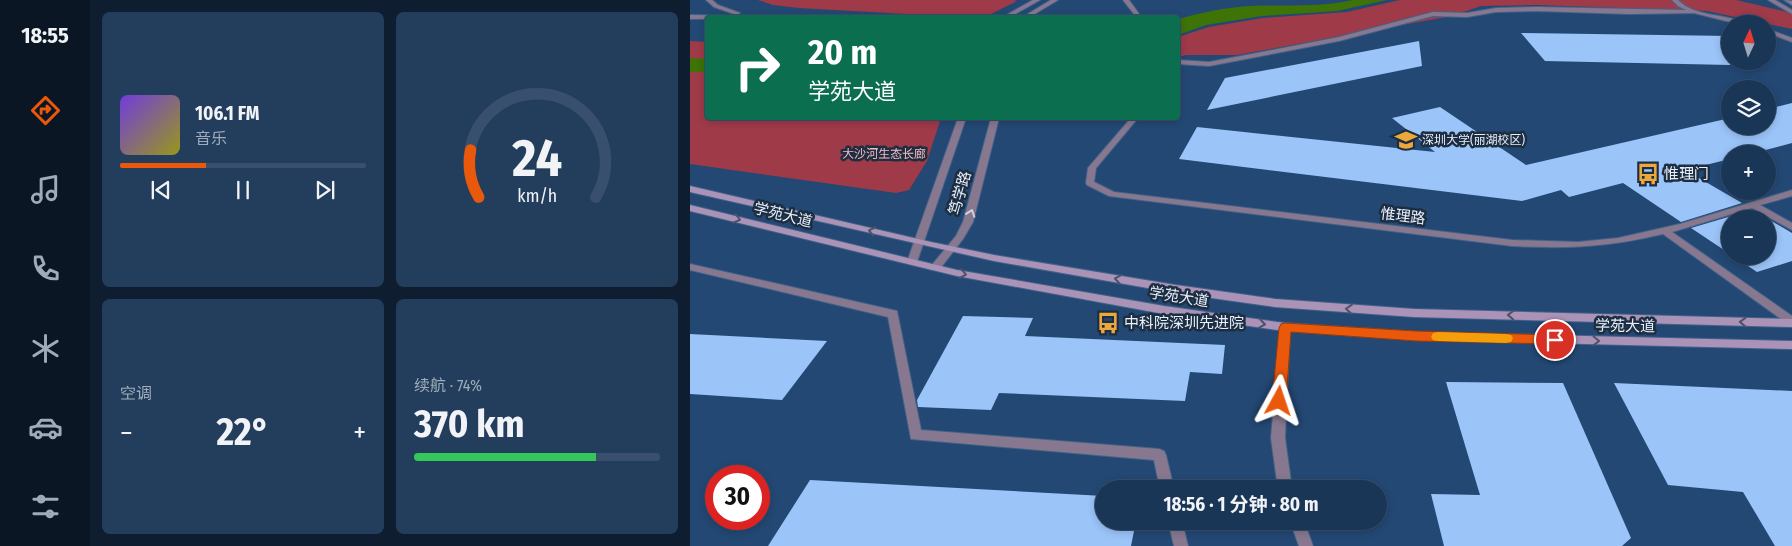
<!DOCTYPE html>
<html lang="zh">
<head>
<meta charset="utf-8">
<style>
	:root { --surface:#1a3657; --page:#233e5d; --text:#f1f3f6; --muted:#9fabba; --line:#38506d; --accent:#ea580c }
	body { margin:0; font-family:"Fira Sans Condensed","Noto Sans SC",sans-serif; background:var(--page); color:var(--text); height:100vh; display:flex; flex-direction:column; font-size:19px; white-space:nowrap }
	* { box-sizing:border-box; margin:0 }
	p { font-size:16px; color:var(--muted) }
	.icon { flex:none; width:28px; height:28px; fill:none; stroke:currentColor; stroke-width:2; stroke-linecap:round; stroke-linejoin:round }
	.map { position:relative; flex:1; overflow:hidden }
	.details { display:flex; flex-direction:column; gap:12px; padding:12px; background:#0e1e30; width:600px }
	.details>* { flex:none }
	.hud { position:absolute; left:15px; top:15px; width:475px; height:105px; border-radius:5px; box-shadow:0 2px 8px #0003,0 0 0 1px var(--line); background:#0b6e4f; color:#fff; overflow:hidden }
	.needle { width:32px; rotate:4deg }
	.fabs { position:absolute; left:1031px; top:15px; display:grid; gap:10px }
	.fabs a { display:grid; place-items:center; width:55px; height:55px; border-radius:50%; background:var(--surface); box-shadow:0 2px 8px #0003,0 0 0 1px var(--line); font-size:25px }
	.speed { position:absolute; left:15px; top:465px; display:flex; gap:10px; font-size:25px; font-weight:700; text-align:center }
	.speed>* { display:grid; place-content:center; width:65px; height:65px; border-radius:50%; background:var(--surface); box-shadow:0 2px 8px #0003,0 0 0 1px var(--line); line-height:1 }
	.speed .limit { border:8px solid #d22; background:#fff; color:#111 }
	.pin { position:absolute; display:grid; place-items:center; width:42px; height:42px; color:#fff; margin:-21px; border:2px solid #fff; border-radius:50%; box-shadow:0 1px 5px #0007 }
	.me { position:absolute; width:55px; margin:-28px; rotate:5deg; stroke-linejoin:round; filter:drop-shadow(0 0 4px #0008) }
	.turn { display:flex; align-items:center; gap:18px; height:105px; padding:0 20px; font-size:22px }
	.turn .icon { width:65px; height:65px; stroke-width:2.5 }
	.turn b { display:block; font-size:35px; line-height:42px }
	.big { font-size:38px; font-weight:700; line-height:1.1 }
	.details .tile { flex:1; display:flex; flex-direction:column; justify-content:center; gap:8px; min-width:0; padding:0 18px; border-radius:8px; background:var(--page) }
	.details .dial { align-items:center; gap:0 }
	.dial svg { height:130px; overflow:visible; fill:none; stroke:var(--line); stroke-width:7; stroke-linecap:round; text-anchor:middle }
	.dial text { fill:var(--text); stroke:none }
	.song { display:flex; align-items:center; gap:15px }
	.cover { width:60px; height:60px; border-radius:8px; background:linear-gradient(135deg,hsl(260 70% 55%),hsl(60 70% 35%)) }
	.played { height:5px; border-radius:2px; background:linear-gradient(90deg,var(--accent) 35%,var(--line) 35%) }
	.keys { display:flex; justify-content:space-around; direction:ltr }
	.heat { display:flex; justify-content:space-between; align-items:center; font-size:28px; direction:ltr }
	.charge { height:8px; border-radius:4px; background:linear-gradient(90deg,#34c759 74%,var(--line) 0) }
	.details .tiles { flex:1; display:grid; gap:12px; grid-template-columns:repeat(2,1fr) }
	.trip { position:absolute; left:405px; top:480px; width:292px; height:50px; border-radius:25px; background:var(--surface); box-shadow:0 2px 8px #0003,0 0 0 1px var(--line); font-weight:700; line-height:50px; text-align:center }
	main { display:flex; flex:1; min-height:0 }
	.dock { display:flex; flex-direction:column; width:90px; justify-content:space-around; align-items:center; background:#0a1623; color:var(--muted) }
	.dock .icon { width:35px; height:35px }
	.dock .current { color:var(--accent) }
	.dock b { font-size:22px; color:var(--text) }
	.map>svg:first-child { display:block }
	.green { fill:#9f3a49 }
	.water { fill:#3d7307 }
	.building { fill:#9bc4f9 }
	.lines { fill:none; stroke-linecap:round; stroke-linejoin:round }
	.service-casing { stroke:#426389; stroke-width:2 }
	.minor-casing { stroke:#426389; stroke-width:2 }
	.tertiary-casing { stroke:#426389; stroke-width:2 }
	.secondary-casing { stroke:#426389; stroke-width:2 }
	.service { fill:#88788f; fill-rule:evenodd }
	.minor { fill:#88788f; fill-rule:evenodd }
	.tertiary { fill:#88788f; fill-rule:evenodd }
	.secondary { fill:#ab93b8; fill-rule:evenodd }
	.oneway { stroke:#cfd1df }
	.oneway2 { stroke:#4f516b }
	.route { fill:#ea580c; stroke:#983908 }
	.slow { fill:#f59e0b }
	.labels { text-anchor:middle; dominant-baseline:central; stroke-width:5; stroke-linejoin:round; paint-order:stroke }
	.far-poi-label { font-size:12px; fill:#e7effa; stroke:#1d2e42; text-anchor:start }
	.far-park-label { font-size:12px; fill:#f5bbbe; stroke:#1d2e42 }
	.poi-label { font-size:15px; fill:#e7effa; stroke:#1d2e42; text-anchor:start }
	.street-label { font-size:15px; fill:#e7effa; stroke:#1d2e42 }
</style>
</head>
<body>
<main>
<nav class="dock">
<b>18:55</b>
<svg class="icon current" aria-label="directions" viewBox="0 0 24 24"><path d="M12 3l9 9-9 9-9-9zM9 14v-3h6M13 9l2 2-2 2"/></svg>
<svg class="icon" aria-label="music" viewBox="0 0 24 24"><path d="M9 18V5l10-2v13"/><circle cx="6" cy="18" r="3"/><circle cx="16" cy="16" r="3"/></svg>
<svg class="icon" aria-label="phone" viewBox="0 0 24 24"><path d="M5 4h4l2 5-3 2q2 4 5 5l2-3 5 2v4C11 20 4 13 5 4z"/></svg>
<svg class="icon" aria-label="climate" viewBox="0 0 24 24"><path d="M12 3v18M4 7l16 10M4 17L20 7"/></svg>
<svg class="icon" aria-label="car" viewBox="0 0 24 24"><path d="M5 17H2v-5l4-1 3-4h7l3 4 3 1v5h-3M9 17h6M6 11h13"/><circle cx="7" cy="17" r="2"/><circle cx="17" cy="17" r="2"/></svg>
<svg class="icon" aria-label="filters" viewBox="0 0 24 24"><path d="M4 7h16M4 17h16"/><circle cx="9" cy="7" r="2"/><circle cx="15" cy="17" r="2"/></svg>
</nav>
<section class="details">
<div class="tiles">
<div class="tile">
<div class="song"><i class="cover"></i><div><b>106.1 FM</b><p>音乐</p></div></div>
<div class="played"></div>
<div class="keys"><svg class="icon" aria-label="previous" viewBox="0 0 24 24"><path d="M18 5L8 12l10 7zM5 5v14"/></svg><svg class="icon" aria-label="pause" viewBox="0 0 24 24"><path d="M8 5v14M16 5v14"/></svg><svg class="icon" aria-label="next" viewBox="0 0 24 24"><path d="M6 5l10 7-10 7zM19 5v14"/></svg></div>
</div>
<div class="tile dial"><svg viewBox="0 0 100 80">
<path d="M14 69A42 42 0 1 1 86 69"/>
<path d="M14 69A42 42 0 0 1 9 40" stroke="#ea580c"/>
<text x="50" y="56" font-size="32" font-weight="700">24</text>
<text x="50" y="72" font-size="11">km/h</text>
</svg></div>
<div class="tile"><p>空调</p>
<div class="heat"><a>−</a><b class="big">22°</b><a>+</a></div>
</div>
<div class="tile"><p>续航 · 74%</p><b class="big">370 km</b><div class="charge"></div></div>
</div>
</section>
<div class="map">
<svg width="1102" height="546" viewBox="0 0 1102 546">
	<rect width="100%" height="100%" fill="#234874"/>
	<g class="green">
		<polygon points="68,0 323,0 327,1 295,17 288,18 109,8 83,5"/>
		<polygon points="710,0 1046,0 1102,13 1102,29 1017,11 847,5 791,6 762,16 547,55 496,55 488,57 488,37 519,27 573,18 657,12"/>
		<polygon points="0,41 17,42 18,118 251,118 237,161 219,190 206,193 0,164"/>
	</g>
	<g class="water">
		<path d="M 663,0 L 697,0 L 647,11 L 572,16 L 516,25 L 488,35 L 488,19 C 507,14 527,9 548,7 C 586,3 625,9 663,0 Z"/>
		<polygon points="0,58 17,59 17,72 0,72"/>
	</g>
	<g class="building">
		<polygon points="831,33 1040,36 1040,65 855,61"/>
		<polygon points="729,41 732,66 517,110 535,78"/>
		<polygon points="1102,103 1102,143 1060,154 1040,154 1040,159 995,170 1052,203 991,222 933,183 879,197 871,190 832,201 489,159 507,127 745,152 702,118 750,107 836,165 1040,118 1040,126 1078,126 1078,109"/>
		<polygon points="1062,210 1078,219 1102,233 1102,261 1067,272 1043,256 1078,256 1078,219 1040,219 1040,254 1001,228"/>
		<polygon points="273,316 343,318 335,336 535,345 532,374 500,372 495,401 309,393 301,410 228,407 227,400"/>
		<polygon points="0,334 137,341 92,400 0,394"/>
		<polygon points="756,382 873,383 941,538 932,546 754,546 741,494 790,495"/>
		<polygon points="924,383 1102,391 1102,546 1085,546 1053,492 978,485"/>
		<polygon points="120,480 414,496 414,521 446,521 441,546 78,546"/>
	</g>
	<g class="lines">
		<g class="service-casing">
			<g id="service">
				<polygon points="0,264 207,311 231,430 469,449 474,451 476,455 484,489 470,489 464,460 221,439 198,317 0,270"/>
				<polygon points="478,521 492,521 498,546 484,546"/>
			</g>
		</g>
		<g class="minor-casing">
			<g id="minor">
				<polygon points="16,0 22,0 28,5 50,13 47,15 24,7"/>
				<polygon points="433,0 439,0 452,18 447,18"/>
				<path d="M 982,0 L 988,0 C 1006,18 1036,13 1058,24 L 1048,24 L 1004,13 L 939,14 L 847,11 L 806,12 L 777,17 L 743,16 L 649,41 L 519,66 L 488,64 L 488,60 L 519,62 L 567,53 L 649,37 L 743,12 L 777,13 L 806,8 L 847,7 L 996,10 L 988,6 Z"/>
				<polygon points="0,15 73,16 75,18 0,19"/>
				<polygon points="1078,29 1102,38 1102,42 1078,33"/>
				<path d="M 441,118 L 448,118 L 406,168 L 404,182 L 424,192 L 822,240 L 888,242 L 928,238 L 990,224 L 1102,190 L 1102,196 L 1070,205 L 1102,223 L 1102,230 L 1062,208 L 982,232 L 1102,316 L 1102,325 L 1098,324 L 973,234 C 918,247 878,249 822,246 L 419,196 L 397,185 L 396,183 L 398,168 Z"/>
				<polygon points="595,323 599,324 600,327 595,438 602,489 588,489 581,438 590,327 591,324"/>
				<polygon points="600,521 614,521 623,546 609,546"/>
			</g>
		</g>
		<g class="tertiary-casing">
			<g id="tertiary">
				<polygon points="343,0 350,0 318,18 311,18"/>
				<polygon points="361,0 368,0 338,18 331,18"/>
				<polygon points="1078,0 1085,0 1102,10 1102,14"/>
				<polygon points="1094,0 1102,1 1102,5"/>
				<polygon points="268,118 276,118 227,262 225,264 219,264 217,262"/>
				<polygon points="301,118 309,118 283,222 273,239 249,270 241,270 240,268 241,266 266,236 273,222"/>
			</g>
		</g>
		<g class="secondary-casing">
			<g id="secondary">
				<polygon points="0,186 241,242 304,255 486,285 585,299 724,309 1102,319 1102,327 724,317 585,307 486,293 304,261 0,192"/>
				<polygon points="0,205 267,270 474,306 595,323 726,332 1102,341 1102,349 726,340 595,331 474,314 267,276 0,211"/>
			</g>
		</g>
		<use href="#service" class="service"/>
		<use href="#minor" class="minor"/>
		<use href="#tertiary" class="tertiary"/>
		<use href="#secondary" class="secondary"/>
	</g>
	<defs><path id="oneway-chevron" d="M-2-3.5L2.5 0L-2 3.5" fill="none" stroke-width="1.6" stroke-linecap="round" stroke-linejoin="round" transform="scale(1.25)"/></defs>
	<use class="oneway" href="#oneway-chevron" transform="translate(281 213) rotate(-71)"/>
	<g class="oneway2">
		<use href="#oneway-chevron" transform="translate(47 219) rotate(14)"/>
		<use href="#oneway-chevron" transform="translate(182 231) rotate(-167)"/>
		<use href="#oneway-chevron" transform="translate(273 274) rotate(11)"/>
		<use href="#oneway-chevron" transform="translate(428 279) rotate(-170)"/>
		<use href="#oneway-chevron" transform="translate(659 309) rotate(-176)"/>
		<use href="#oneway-chevron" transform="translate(821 315) rotate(-178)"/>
		<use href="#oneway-chevron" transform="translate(1053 322) rotate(-178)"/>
		<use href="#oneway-chevron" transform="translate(572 324) rotate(8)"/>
		<use href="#oneway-chevron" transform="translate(906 341) rotate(1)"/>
	</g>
	<polygon class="route" points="595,323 726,331 865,335 869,336 871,340 869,343 865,344 726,341 601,332 596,401 594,405 589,407 584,405 582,401 589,328 591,324"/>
	<polygon class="slow" points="748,332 816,334 821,335 823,338 821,342 816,343 748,341 743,340 741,337 743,333"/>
	<defs>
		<g id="university-bare" transform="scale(1.725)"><path d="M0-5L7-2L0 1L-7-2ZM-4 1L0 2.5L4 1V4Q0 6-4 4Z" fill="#eda83b" stroke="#1d2e42" stroke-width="2.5" paint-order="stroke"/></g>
		<g id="bus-bare" transform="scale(1.725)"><path d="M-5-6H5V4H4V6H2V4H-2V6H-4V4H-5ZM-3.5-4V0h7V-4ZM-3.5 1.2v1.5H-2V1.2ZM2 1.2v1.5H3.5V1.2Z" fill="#eda83b" stroke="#1d2e42" stroke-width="2.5" paint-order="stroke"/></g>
	</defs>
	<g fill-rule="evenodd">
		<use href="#university-bare" x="716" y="140"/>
		<use href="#bus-bare" x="958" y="174"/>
		<use href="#bus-bare" x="418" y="323"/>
	</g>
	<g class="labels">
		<g class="far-poi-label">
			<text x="732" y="140">深圳大学(丽湖校区)</text>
		</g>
		<g class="far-park-label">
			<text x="194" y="154">大沙河生态长廊</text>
		</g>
		<g class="poi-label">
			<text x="974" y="174">惟理门</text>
			<text x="434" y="323">中科院深圳先进院</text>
		</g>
		<g class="street-label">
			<text transform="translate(270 193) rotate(-74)">笃学路</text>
			<text transform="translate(93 215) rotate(14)">学苑大道</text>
			<text transform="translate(713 216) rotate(7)">惟理路</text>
			<text transform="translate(489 297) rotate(9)">学苑大道</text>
			<text transform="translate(935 326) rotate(1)">学苑大道</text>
		</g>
	</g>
</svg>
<div class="fabs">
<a><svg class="needle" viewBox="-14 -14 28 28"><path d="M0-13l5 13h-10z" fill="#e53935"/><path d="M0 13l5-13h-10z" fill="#9fabba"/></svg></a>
<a><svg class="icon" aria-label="layers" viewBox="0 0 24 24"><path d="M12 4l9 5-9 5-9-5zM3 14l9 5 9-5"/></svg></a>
<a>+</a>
<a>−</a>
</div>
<div class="speed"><div class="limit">30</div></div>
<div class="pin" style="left:865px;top:340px;background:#d93025"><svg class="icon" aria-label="arrive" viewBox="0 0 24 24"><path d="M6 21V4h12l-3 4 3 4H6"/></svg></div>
<svg class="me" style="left:589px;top:401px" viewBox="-20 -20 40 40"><path d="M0-17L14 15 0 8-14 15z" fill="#ea580c" stroke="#fff" stroke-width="4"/></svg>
<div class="trip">18:56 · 1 分钟 · 80 m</div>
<div class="hud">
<div class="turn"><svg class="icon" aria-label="right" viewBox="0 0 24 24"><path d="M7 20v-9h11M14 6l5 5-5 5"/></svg><div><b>20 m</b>学苑大道</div></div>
</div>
</div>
</main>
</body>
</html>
